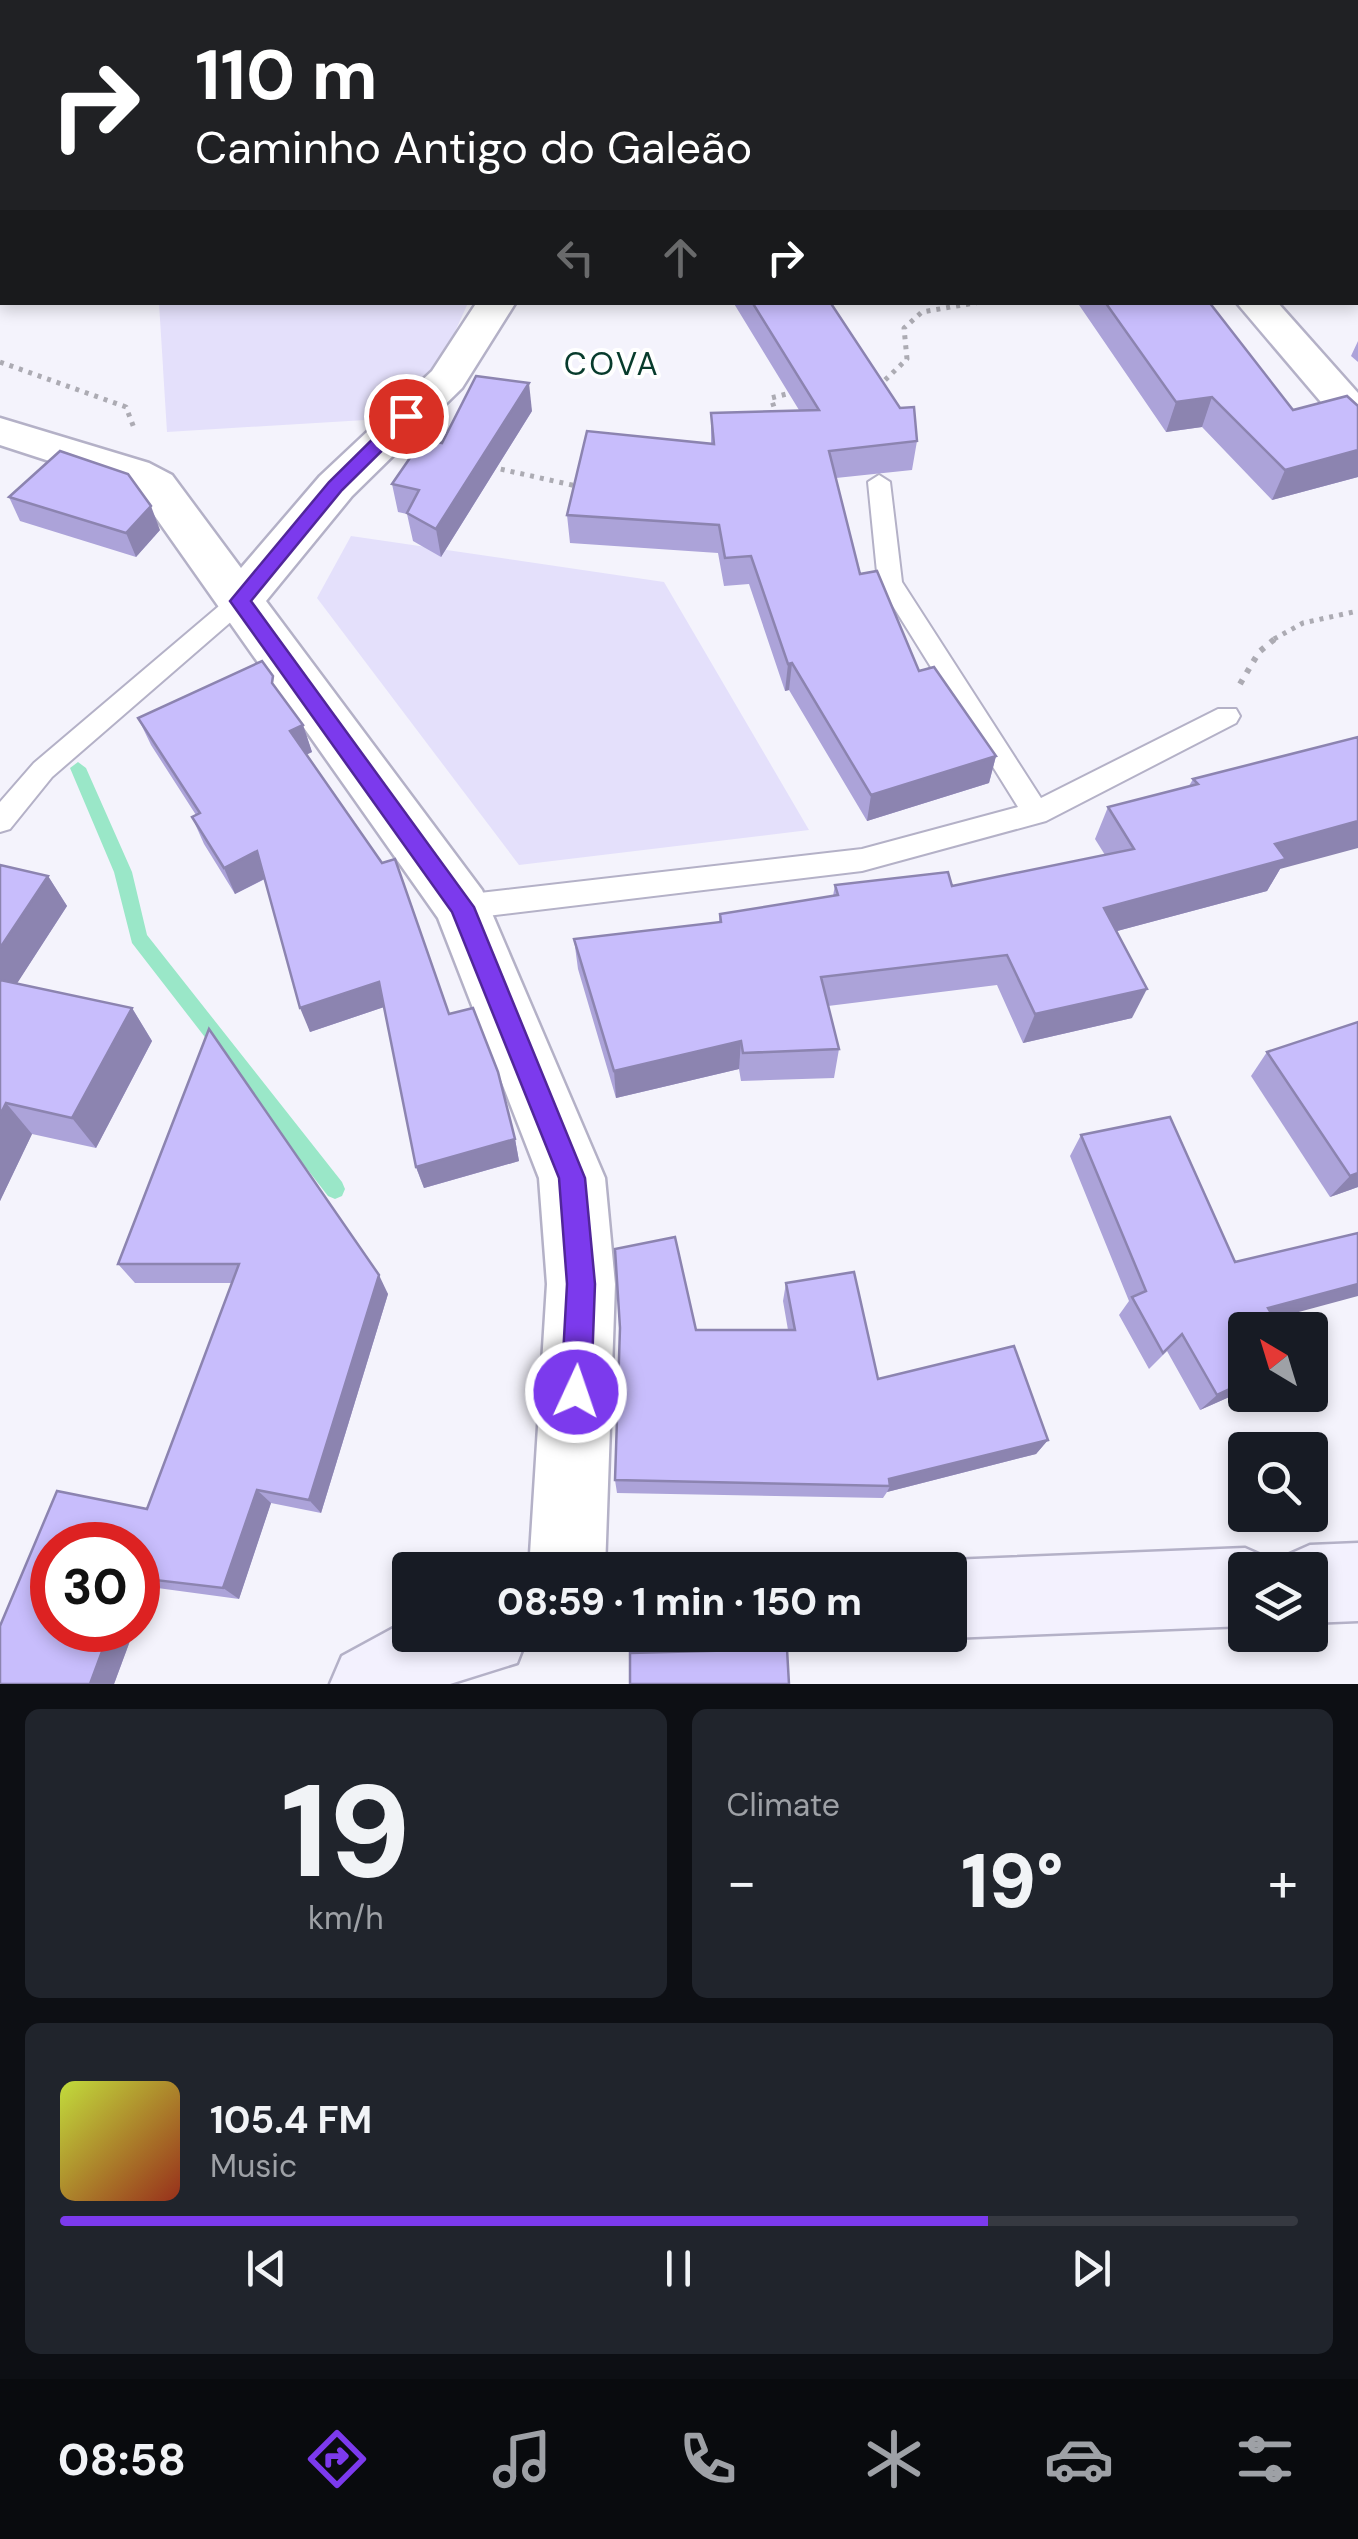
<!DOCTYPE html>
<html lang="en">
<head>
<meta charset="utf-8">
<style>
	:root { --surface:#171b24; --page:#20242c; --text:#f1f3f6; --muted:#9ea1a6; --line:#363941; --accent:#7c3aed }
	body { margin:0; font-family:"DM Sans",sans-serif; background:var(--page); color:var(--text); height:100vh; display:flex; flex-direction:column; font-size:38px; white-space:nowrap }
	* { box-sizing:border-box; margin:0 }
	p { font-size:32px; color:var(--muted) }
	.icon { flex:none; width:55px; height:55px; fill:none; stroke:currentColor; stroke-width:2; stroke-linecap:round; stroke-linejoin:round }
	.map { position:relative; height:1684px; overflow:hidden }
	.panel { display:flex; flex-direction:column; gap:25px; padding:25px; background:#0d0f14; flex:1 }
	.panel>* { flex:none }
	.top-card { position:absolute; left:0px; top:0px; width:1360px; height:305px; box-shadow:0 5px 15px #0003; background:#202124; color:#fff; overflow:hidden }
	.needle { width:65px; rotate:322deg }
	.tools { position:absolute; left:1228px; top:1312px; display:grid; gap:20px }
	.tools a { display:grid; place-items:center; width:100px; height:100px; border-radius:10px; background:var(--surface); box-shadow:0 5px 15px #0003; font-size:50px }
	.speed { position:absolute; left:30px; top:1522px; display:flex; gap:20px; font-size:50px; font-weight:700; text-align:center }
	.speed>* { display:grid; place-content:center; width:130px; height:130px; border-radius:50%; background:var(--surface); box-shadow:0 5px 15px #0003; line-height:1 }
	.speed .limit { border:15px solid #d22; background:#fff; color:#111 }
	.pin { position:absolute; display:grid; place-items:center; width:85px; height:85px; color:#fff; margin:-42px; border:5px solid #fff; border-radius:50%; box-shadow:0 2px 10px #0007 }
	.me { position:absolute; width:110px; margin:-55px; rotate:3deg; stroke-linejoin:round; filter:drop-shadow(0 0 8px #0008) }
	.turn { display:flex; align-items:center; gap:35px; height:210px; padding:0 30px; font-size:45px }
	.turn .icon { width:130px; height:130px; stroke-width:2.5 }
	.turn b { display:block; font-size:70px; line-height:85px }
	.lanes { display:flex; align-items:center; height:95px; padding:0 30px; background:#0003; justify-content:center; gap:50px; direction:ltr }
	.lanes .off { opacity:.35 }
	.big { font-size:75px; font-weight:800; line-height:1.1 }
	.panel .widget { flex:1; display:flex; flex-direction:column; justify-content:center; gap:15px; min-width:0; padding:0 35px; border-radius:15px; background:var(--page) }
	.panel .dial { align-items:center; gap:0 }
	.dial b { font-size:130px; line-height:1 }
	.song { display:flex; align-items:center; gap:30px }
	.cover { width:120px; height:120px; border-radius:15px; background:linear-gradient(135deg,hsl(70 70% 55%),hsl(10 70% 35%)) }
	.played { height:10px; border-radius:5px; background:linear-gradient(90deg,var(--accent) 75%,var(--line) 75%) }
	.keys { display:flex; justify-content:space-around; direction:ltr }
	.heat { display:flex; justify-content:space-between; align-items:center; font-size:55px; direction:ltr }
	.panel .tiles { flex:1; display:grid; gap:25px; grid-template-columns:1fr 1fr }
	.widget:last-child { grid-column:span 2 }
	.trip { position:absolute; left:392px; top:1552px; width:575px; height:100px; border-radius:10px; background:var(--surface); box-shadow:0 5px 15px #0003; font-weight:800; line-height:100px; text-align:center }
	.tabs { display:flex; height:160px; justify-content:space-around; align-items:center; background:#090b0e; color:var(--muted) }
	.tabs .icon { width:70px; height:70px }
	.tabs .on { color:var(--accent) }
	.tabs b { font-size:45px; color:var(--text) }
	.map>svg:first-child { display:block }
	.green { fill:#e4e0fb }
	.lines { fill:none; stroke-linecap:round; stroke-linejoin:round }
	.stream { fill:#9ae7c8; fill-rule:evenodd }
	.service-casing { stroke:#b4b1c7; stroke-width:4 }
	.minor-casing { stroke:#b4b1c7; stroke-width:5 }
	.secondary-casing { stroke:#b4b1c7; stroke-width:5 }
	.path-far1 { stroke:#acabb3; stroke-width:5; stroke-dasharray:4 6; stroke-linecap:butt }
	.path { stroke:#acabb3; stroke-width:6; stroke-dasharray:5 8; stroke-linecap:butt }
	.service { fill:#fff; fill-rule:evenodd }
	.minor { fill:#fff; fill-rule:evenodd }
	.secondary { fill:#f3f1fe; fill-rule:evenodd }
	.wall { fill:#aca3d9 }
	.shaded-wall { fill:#8c84b0 }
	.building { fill:#c8bdfc; stroke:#8c84b0; stroke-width:2.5 }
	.route { fill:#7c3aed; stroke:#51269a; stroke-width:2.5 }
	.labels { text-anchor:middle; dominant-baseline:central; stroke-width:8; stroke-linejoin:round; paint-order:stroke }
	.far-neighbourhood-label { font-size:32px; letter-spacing:2.5px; fill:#073b2c; stroke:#fff }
</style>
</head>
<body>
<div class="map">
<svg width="1358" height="1684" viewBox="0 0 1358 1684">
	<rect width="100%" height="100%" fill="#f4f3fc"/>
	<g class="green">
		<polygon points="0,0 204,2 2,2 0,296"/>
		<polygon points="159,303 468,303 438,369 382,419 167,432"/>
		<polygon points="351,536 664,582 809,830 519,865 317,598"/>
	</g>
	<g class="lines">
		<polygon class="stream" points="78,762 86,768 132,872 147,935 342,1182 345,1189 342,1196 335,1199 328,1196 132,943 114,872 70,768"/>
		<g class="service-casing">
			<g id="service">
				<rect x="1192" y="0" width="14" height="2"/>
				<polygon points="879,475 890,482 902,582 1041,798 1218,709 1236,709 1240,716 1236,723 1046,821 862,871 462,919 452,915 448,907 452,899 462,895 862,849 1018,807 878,582 868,482"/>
				<polygon points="240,593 248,595 252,601 248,607 52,777 10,829 0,832 0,802 34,763 232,595"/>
			</g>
		</g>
		<g class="minor-casing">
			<g id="minor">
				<polygon points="860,0 894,0 895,2 862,2"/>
				<polygon points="477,302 516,302 462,388 352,496 266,601 482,890 605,1178 615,1284 605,1570 529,1570 547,1284 539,1178 438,918 140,495 117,483 0,445 0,418 149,463 172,475 241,568 320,476 432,371"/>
				<polygon points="1236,302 1277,302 1358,393 1358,432 1343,428"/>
			</g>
		</g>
		<g class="secondary-casing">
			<g id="secondary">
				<polygon points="1358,1543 1358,1621 1310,1623 1310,1570 1277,1570 1283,1557 1310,1545"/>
				<polygon points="1245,1548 1272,1560 1277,1570 1245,1570 1245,1626 950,1638 943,1635 950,1635 950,1570 926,1570 950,1560"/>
				<polygon points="410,1619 410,1635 528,1635 517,1663 450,1684 330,1684 342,1656"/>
			</g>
		</g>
		<g class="path-far1">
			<polyline points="0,362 126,407 134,428"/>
			<polyline points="876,382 883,382 907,359 904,328 922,312 980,302"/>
			<polyline points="777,416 771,398 794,392"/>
			<polyline points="491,467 581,487"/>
			<polyline points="1274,639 1303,623 1358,611"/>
		</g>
		<polyline class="path" points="1240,684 1259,652 1277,637"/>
		<use href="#service" class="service"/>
		<use href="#minor" class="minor"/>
		<use href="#secondary" class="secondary"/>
	</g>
	<g class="wall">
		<polygon points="1265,0 1358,0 1358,273 1358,2 1266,2"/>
		<polygon points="733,302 830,302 917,441 912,470 836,478 860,574 919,671 996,756 989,783 867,821 789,690 785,691 749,584 724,586 718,553 570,543 567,515 711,443 711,413 799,410"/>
		<polygon points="1077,302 1209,302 1293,410 1358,406 1358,477 1272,500 1202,427 1166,432"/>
		<polygon points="1358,341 1358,362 1351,356"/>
		<polygon points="532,411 441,557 413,541 407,514 398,512 392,484 442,443"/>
		<polygon points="9,497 160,530 136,557 20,521"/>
		<polygon points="278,691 303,725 312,752 306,755 449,1014 515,1139 519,1161 424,1188 416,1167 384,1007 310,1032 265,879 235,894 204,844 192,817 196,815 151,745 138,718"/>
		<polygon points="1193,779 1280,869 1267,891 1117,931 1132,1018 1023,1043 997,985 828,1006 839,1049 834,1078 741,1081 739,1069 616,1098 578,969 574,939 719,922 720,914 833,896 835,885 952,886 1105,855 1095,839 1108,807 1189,786"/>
		<polygon points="0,865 48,876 67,906 17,983 132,1008 152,1041 96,1148 32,1134 0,1201"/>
		<polygon points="1358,1022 1358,1187 1330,1197 1251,1076 1267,1052"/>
		<polygon points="209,1029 388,1294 321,1513 271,1503 239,1599 150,1587 138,1620 138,1545 52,1630 134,1630 114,1684 0,1684 147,1509 232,1283 135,1283 118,1264"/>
		<polygon points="1081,1135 1235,1262 1274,1319 1245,1330 1245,1390 1200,1410 1167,1351 1149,1369 1119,1315 1129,1301 1070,1156"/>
		<polygon points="786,1283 878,1379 1048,1440 1036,1454 887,1492 883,1498 617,1493 615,1480 696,1330 788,1330 783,1301"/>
	</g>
	<g class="shaded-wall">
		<polygon points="945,0 982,0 976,2 945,2"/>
		<polygon points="529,383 532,411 441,557 436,529"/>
		<polygon points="1212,397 1202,427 1166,432 1176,402"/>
		<polygon points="1358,450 1358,477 1272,500 1285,470"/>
		<polygon points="151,506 160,530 136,557 126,533"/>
		<polygon points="792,663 789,690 785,691 788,664"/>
		<polygon points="303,725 312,752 299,758 290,731"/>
		<polygon points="996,756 989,783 867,821 871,795"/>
		<polygon points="1358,821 1358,848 1280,869 1267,891 1091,938 1104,908 1275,844"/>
		<polygon points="257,851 268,877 235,894 224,868"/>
		<polygon points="48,876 67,906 7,999 0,990 0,948"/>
		<polygon points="379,982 387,1006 310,1032 300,1008"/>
		<polygon points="1147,989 1132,1018 1023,1043 1035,1014"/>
		<polygon points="132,1008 152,1041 96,1148 72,1118"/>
		<polygon points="741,1041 739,1069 616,1098 614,1071"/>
		<polygon points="6,1103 32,1134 0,1201 0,1115"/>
		<polygon points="515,1139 519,1161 424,1188 416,1167"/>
		<polygon points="1358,1173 1358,1187 1330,1197 1350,1176"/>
		<polygon points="379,1275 388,1294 321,1513 309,1500"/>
		<polygon points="1358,1284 1358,1296 1250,1325 1268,1308"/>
		<polygon points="1245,1382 1245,1390 1200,1410 1217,1395"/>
		<polygon points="1048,1440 1036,1454 887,1492 890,1486 889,1479"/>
		<polygon points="257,1490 271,1503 239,1599 223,1588"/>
		<polygon points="138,1581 150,1587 138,1620"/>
		<polygon points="110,1630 134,1630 114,1684 90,1684"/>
	</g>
	<g class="building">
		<polygon points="881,0 947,0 947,2 879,2"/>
		<rect x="1132" y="0" width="63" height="2"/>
		<polygon points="1281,0 1358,0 1358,244 1358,2 1282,2"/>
		<polygon points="752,302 830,302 900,408 914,407 917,441 829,451 860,574 877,571 919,671 934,667 996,756 871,795 792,663 788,664 751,556 725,558 719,525 567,515 587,431 714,444 711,413 819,410"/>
		<polygon points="1105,302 1209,302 1293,410 1347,396 1358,406 1358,450 1285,470 1212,397 1176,402"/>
		<polygon points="476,376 529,383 436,529 407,513 419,490 392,484 423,439 442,443"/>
		<polygon points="60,451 128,474 151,506 126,533 9,497"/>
		<polygon points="262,661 273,676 272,683 303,725 290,731 382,863 395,859 449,1014 473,1008 498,1072 515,1139 416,1167 379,982 300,1008 257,851 224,868 192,817 200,813 138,718"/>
		<polygon points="1358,737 1358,821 1275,844 1286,859 1104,908 1147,989 1035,1014 1007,955 821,977 839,1049 743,1053 741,1041 614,1071 574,939 721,922 720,914 838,895 835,885 948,872 952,886 1134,849 1108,807 1198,784 1193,779"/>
		<polygon points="0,865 48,876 0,948"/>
		<polygon points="0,980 132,1008 72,1118 6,1103 0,1115"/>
		<polygon points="1358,1022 1358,1173 1350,1176 1267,1052"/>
		<polygon points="209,1029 379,1275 309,1500 257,1490 223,1588 138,1578 138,1545 52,1545 52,1630 110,1630 90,1684 0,1684 0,1626 57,1491 147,1509 239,1264 118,1264"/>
		<polygon points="1170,1117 1235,1262 1358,1233 1358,1284 1268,1308 1281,1330 1245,1330 1245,1382 1217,1395 1182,1334 1163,1353 1132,1297 1146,1291 1081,1135"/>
		<polygon points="675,1237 696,1330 795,1330 786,1283 854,1272 878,1379 1014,1346 1048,1440 889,1479 890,1486 615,1480 620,1328 615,1249"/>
		<polygon points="787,1649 789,1684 630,1684 630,1653"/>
	</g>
	<polygon class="route" points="406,410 413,412 413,420 342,490 251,601 474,907 585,1178 595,1284 591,1392 586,1402 576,1406 565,1402 561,1392 567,1284 559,1178 452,912 230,601 329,482 400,412"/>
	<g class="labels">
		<g class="far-neighbourhood-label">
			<text x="612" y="364">COVA</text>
		</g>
	</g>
</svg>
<div class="tools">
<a><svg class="needle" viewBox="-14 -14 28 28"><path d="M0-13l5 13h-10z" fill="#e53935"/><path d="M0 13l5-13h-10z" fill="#9ea1a6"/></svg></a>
<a><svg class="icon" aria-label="search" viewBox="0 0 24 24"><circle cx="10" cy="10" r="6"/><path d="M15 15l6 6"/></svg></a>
<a><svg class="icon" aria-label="layers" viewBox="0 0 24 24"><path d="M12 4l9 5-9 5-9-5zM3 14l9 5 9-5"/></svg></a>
</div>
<div class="speed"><div class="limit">30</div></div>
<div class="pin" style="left:406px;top:416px;background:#d93025"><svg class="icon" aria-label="arrive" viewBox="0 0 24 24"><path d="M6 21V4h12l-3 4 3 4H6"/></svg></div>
<svg class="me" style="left:576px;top:1392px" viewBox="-20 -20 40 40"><circle r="17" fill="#7c3aed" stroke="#fff" stroke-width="3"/><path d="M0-11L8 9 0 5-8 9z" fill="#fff"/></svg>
<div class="trip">08:59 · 1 min · 150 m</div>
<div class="top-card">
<div class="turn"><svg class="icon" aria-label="right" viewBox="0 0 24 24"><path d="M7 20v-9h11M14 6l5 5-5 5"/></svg><div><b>110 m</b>Caminho Antigo do Galeão</div></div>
<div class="lanes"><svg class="icon off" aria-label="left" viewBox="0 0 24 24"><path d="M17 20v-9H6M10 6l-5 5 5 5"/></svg><svg class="icon off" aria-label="ahead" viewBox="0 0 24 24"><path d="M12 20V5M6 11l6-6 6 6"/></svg><svg class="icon" aria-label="right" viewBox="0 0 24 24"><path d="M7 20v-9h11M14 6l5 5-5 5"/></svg></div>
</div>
</div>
<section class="panel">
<div class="tiles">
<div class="widget dial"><b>19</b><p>km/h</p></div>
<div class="widget"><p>Climate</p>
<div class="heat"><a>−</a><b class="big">19°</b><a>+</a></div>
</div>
<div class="widget">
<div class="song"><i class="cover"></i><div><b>105.4 FM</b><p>Music</p></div></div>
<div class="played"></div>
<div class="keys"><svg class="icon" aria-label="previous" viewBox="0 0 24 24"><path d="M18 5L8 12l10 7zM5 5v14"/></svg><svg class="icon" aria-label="pause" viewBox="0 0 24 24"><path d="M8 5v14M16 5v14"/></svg><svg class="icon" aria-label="next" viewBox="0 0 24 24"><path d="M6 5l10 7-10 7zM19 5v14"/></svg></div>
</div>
</div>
</section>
<nav class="tabs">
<b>08:58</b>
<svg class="icon on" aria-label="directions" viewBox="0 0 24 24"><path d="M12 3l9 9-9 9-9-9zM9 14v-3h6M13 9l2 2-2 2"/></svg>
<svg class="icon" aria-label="music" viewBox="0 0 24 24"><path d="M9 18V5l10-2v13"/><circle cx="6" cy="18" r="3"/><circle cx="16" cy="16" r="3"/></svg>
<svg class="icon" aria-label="phone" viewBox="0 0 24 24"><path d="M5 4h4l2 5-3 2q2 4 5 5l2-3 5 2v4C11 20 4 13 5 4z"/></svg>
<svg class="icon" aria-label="climate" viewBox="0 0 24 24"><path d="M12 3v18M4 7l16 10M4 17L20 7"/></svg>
<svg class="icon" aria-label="car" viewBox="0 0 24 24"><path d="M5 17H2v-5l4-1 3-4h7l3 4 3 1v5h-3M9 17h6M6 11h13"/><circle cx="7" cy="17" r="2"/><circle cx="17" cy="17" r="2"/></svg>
<svg class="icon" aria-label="filters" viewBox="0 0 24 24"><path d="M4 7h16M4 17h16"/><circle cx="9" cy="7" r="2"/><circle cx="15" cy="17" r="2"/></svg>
</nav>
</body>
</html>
